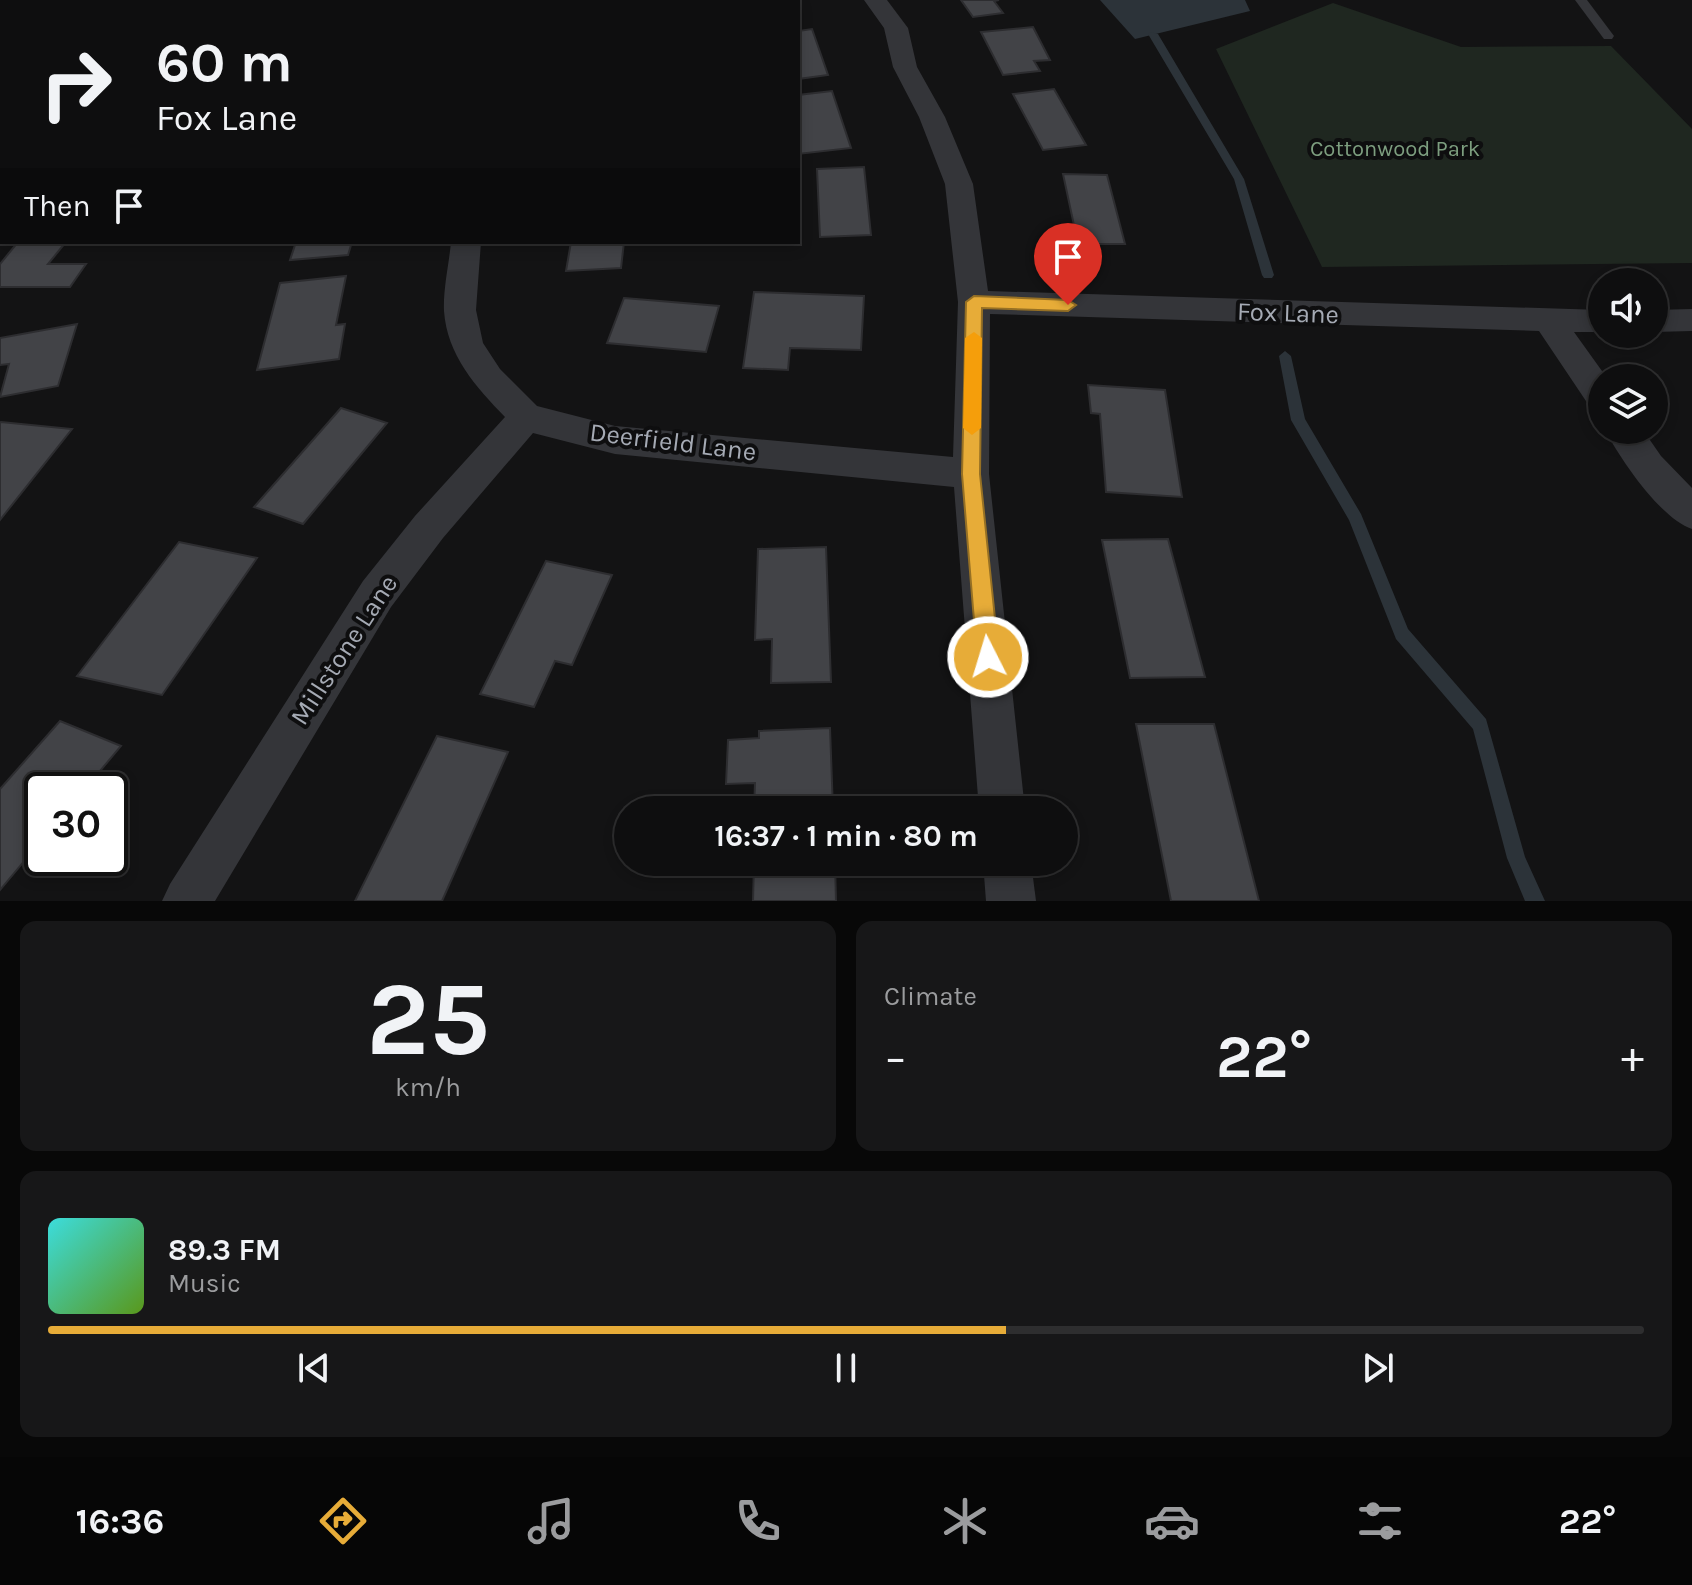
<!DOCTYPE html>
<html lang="en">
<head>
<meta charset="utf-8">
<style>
	:root { --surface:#0e0e0f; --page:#171718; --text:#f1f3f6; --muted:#9b9c9e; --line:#2e2e2f; --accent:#e7ac38 }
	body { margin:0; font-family:Karla,sans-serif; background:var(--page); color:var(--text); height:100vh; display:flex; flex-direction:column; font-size:30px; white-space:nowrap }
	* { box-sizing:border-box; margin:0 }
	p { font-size:26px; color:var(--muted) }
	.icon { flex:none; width:44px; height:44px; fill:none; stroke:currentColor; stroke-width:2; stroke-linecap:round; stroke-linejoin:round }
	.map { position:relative; height:901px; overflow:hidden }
	.panel { display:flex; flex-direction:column; gap:20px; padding:20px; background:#080808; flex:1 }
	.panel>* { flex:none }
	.hud { position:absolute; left:0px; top:0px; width:800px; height:244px; box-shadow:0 4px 12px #0003,0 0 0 2px var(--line); background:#0e0e0f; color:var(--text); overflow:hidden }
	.tools { position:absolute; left:1588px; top:268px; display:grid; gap:16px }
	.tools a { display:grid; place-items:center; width:80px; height:80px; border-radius:50%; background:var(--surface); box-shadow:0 4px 12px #0003,0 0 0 2px var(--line); font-size:40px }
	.speed { position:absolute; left:24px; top:772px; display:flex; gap:16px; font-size:40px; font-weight:700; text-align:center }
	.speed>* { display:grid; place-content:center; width:104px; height:104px; border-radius:50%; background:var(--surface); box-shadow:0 4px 12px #0003,0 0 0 2px var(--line); line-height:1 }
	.speed .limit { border:4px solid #111; border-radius:12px; background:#fff; color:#111 }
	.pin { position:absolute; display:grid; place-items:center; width:68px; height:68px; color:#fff; margin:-82px -34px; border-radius:50% 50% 50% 0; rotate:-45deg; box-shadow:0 0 8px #0007 }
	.pin .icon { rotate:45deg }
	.me { position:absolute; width:88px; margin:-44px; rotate:355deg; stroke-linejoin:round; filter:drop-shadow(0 0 6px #0008) }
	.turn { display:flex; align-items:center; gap:28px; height:168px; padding:0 24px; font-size:36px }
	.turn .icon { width:104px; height:104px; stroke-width:2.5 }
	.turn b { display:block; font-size:56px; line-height:68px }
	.then { display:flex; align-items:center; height:76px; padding:0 24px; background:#0003; gap:16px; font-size:30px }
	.big { font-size:60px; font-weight:700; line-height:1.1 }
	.panel .card { flex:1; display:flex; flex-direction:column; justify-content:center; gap:12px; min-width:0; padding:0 28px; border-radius:16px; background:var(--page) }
	.panel .dial { align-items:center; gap:0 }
	.dial b { font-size:104px; line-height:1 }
	.song { display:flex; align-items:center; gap:24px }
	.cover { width:96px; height:96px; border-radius:12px; background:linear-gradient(135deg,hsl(180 70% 55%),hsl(90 70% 35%)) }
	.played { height:8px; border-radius:4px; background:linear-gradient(90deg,var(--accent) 60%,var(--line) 60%) }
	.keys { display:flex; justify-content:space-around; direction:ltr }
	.heat { display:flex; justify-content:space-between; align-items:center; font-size:44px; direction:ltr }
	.panel .tiles { flex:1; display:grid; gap:20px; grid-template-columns:1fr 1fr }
	.card:last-child { grid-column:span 2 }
	.trip { position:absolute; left:614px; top:796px; width:464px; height:80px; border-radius:40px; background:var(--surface); box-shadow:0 4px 12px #0003,0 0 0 2px var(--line); font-weight:700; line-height:80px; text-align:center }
	.tab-bar { display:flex; height:128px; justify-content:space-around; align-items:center; background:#060606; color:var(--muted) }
	.tab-bar .icon { width:56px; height:56px }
	.tab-bar .selected { color:var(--accent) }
	.tab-bar b { font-size:36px; color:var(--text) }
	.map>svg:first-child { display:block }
	.green { fill:#1f2720 }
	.water { fill:#2c3339 }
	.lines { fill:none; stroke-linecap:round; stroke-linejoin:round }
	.stream { fill:#2c3339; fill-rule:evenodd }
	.building { fill:#424347; stroke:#2d2d30; stroke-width:2 }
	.lane { fill:#343539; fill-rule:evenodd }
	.street { fill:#343539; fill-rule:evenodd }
	.route { fill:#e7ac38; stroke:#967024; stroke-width:2 }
	.slow { fill:#f59e0b }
	.labels { text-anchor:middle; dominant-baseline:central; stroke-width:8; stroke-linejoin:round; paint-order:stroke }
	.far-park-label { font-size:22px; fill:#7d9e7f; stroke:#0e0e0f }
	.street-label { font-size:26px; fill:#a5aab4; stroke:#0e0e0f }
</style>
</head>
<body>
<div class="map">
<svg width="1692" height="901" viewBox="0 0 1692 901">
	<rect width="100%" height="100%" fill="#131314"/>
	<polygon class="green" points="1333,3 1461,47 1611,46 1692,129 1692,263 1322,267 1216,49"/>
	<polygon class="water" points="1100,0 1245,0 1250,11 1135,39"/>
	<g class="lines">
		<g class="stream">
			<polygon points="1150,32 1158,34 1244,179 1274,275 1272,278 1264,278 1262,275 1234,179 1148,34"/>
			<polygon points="1285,351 1291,356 1305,419 1361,514 1408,629 1486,719 1525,857 1545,901 1525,901 1507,858 1473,729 1396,639 1349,520 1291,420 1279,356"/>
		</g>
	</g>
	<g class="building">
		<polygon points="436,0 519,0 435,2"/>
		<polygon points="961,0 999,0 994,1 1003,13 973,17"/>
		<polygon points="1033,27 1050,60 1034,61 1040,71 1003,75 981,32"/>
		<polygon points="812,29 828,75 798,79 798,31"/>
		<polygon points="1054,89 1086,145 1043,150 1013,94"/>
		<polygon points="832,91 851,148 798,154 798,95"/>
		<polygon points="864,167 871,235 820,237 817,169"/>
		<polygon points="1063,174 1107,175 1125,244 1078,244"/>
		<polygon points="18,242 66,242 48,264 86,264 70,287 0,287 0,264"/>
		<polygon points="296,242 352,242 348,255 290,260"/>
		<polygon points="571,242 624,242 621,268 566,271"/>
		<polygon points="346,276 336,325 345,324 339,359 257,370 280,283"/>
		<polygon points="754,292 864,296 861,350 790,348 788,370 743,368"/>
		<polygon points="624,298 719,306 706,352 607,343"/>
		<polygon points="77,324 58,386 0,397 9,364 0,365 0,338"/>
		<polygon points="1088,385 1165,390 1182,497 1106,492 1100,414 1091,413"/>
		<polygon points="341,408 387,423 303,524 254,507"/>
		<polygon points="1,422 72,429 0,520 0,423"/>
		<polygon points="1168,539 1205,677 1130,678 1102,540"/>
		<polygon points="179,542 257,558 162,695 77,676"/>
		<polygon points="826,547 831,682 771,683 772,639 755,640 758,549"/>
		<polygon points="546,561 612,575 572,665 555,661 534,707 480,694"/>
		<polygon points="60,721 121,746 84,790 42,790 42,840 0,890 0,789"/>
		<polygon points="1136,724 1214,724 1259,901 1171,901"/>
		<polygon points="830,728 833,810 754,810 755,783 726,784 728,740 759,738 759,731"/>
		<polygon points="437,736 508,752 442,901 355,901"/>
		<polygon points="754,862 835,862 836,901 753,901"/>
	</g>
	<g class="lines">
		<polygon class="lane" points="1575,0 1587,0 1614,36 1612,39 1604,39"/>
		<g class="street">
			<path d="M 864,0 L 887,0 L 908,28 L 917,67 L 945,117 L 973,184 L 988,291 L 1602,310 L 1602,332 L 1574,332 L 1607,378 L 1602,378 L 1602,411 L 1590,407 L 1539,331 L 990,314 L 989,474 L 1025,810 L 979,810 L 954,487 L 615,454 L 533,433 L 443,538 L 391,607 L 215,901 L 162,901 L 170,884 L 363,581 L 415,516 L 505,417 C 476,387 447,355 444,311 C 443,289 449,264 451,242 L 481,242 L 476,310 L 483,343 L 500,369 L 537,406 L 615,426 L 953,457 L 958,302 L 945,184 L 919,117 L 893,67 L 884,28 Z"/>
			<rect x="0" y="83" width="2" height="16"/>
			<polygon points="0,140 2,140 0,158"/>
			<polygon points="1692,309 1692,331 1654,332 1654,310"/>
			<path d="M 1605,430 L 1643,430 L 1661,456 L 1692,488 L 1692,529 C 1660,518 1621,460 1605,430 Z"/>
			<polygon points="983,862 1031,862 1036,901 986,901"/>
		</g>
	</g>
	<polygon class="route" points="974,296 1068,300 1076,305 1068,311 982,308 980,474 999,657 996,664 988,667 980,664 977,657 962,474 966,302"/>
	<polygon class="slow" points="974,332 982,338 981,428 972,435 963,428 965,338"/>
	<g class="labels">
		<g class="far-park-label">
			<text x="1395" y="149">Cottonwood Park</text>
		</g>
		<g class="street-label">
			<text transform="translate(1288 313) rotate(2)">Fox Lane</text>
			<text transform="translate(673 442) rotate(7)">Deerfield Lane</text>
			<text transform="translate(344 650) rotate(-57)">Millstone Lane</text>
		</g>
	</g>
</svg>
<div class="tools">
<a><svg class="icon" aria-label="sound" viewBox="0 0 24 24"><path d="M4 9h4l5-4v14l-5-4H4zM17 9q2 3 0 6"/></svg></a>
<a><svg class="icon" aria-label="layers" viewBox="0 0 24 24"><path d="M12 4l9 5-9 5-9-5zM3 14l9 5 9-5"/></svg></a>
</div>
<div class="speed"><div class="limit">30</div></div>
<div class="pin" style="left:1068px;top:305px;background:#d93025"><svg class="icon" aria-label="arrive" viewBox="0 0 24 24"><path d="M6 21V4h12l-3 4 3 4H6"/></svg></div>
<svg class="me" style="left:988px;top:657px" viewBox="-20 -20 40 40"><circle r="17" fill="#e7ac38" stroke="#fff" stroke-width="3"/><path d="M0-11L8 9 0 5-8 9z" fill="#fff"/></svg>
<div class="trip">16:37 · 1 min · 80 m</div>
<div class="hud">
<div class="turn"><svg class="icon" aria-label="right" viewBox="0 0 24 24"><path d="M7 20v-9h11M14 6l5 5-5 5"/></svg><div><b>60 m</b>Fox Lane</div></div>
<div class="then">Then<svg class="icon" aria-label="arrive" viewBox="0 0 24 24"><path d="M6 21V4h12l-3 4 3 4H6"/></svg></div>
</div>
</div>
<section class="panel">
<div class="tiles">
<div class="card dial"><b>25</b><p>km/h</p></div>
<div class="card"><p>Climate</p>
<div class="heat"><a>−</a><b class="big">22°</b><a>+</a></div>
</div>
<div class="card">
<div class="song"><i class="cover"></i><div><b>89.3 FM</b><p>Music</p></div></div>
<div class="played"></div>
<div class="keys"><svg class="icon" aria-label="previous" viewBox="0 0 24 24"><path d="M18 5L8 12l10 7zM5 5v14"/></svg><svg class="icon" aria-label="pause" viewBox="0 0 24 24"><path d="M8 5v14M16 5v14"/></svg><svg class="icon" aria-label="next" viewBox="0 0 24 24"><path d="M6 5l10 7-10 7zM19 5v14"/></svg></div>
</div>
</div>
</section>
<nav class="tab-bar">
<b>16:36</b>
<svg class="icon selected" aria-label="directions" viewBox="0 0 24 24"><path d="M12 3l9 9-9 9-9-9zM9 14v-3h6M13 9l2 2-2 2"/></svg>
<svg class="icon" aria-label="music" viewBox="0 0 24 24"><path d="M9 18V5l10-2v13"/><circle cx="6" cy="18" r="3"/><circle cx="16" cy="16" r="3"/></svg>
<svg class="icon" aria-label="phone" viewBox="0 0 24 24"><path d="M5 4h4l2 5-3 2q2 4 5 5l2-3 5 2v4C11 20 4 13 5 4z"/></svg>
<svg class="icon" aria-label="climate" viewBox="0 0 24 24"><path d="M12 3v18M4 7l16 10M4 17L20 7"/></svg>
<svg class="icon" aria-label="car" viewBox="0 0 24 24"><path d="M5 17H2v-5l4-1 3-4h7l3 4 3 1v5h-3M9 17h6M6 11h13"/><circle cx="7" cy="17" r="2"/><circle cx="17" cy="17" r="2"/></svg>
<svg class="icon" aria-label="filters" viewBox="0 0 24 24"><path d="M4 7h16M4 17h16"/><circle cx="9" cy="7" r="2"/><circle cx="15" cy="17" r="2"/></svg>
<b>22°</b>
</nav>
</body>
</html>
